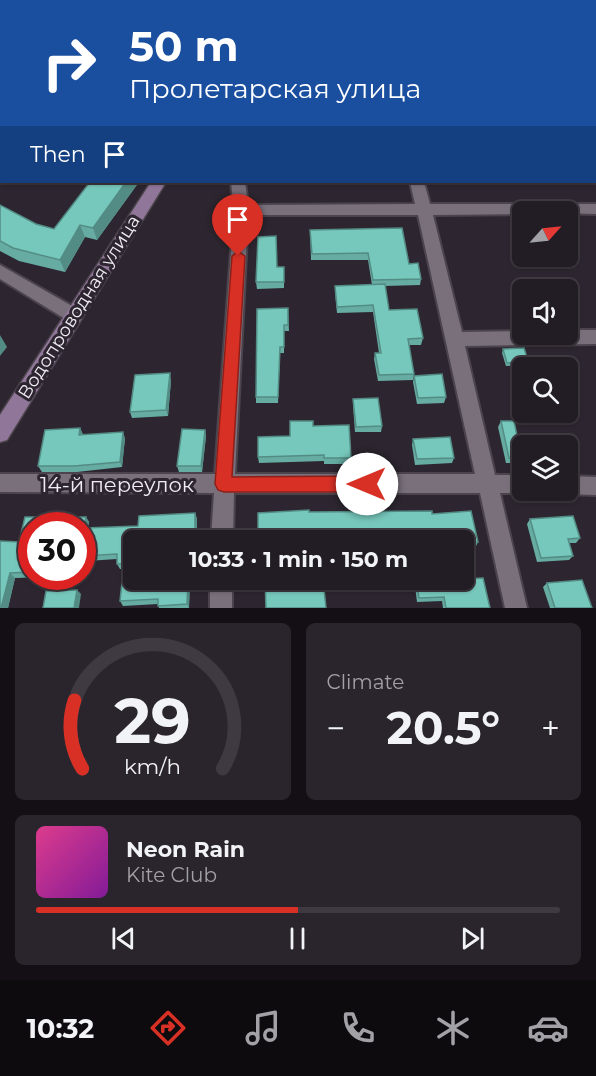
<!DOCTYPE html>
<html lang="en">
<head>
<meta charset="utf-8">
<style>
	:root { --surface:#221c24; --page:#2a252c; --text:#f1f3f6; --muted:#a2a1a6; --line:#3f3a41; --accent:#d93025 }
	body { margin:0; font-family:Montserrat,sans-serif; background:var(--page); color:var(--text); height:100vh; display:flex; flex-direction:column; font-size:22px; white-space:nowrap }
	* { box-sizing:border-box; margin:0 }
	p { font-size:20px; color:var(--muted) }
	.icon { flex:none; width:33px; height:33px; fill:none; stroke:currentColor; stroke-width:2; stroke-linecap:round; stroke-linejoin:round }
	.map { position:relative; height:608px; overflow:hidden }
	.panel { display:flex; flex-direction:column; gap:15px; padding:15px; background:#130f14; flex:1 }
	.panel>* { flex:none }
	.guide { position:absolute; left:0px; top:0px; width:597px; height:183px; box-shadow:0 2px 4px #0004,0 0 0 2px var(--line); background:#1a4fa0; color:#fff; overflow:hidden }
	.needle { width:39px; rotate:63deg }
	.tools { position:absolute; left:512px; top:201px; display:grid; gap:12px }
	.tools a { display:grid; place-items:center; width:66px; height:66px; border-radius:9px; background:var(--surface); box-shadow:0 2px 4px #0004,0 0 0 2px var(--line); font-size:30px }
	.speed { position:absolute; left:18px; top:512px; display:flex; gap:12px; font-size:30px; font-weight:700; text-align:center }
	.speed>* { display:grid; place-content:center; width:78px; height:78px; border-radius:50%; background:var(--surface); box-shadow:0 2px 4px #0004,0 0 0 2px var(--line); line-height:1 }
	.speed .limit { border:9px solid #d22; background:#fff; color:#111 }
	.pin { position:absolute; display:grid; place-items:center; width:51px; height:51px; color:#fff; margin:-62px -26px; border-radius:50% 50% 50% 0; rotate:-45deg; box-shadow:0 0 6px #0007 }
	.pin .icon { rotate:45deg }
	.me { position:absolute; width:66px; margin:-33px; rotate:270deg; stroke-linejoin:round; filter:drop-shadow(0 0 4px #0008) }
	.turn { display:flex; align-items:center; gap:21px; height:126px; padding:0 30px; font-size:27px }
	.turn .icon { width:78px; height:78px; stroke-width:2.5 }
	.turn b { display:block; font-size:42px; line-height:51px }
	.then { display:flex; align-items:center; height:57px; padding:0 30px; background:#0003; gap:12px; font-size:22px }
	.big { font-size:45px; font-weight:700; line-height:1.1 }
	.panel .tile { flex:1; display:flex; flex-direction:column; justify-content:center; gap:9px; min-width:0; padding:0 21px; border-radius:9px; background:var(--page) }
	.panel .dial { align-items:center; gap:0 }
	.dial svg { height:156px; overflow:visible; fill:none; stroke:var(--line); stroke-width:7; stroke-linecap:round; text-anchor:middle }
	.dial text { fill:var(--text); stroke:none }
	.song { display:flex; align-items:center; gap:18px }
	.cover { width:72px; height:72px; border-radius:9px; background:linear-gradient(135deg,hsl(330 70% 55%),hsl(290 70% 35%)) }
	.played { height:6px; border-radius:3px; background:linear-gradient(90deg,var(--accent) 50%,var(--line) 50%) }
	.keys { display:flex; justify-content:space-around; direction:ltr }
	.heat { display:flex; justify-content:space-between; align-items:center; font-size:33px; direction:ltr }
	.panel .tiles { flex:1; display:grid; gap:15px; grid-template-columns:1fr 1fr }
	.tile:last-child { grid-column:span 2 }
	.trip { position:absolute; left:123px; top:530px; width:351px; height:60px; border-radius:9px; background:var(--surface); box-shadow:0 2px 4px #0004,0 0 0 2px var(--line); font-weight:700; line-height:60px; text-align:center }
	.tabs { display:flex; height:96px; justify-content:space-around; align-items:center; background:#0e0b0e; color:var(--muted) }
	.tabs .icon { width:42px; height:42px }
	.tabs .current { color:var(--accent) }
	.tabs b { font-size:27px; color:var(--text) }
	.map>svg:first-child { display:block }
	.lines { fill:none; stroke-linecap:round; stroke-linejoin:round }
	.lane-casing { stroke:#4b444c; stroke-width:3 }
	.street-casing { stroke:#4b444c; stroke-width:4 }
	.secondary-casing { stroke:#4b444c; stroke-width:3 }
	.lane { fill:#79707c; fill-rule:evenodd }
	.street { fill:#79707c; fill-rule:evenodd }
	.secondary { fill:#907698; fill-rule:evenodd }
	.wall { fill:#66aca2 }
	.shaded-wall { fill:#538c84 }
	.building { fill:#77c8bc; stroke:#538c84; stroke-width:1.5 }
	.route { fill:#d93025; stroke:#8d1f18; stroke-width:1.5 }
	.labels { text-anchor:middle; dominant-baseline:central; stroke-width:6; stroke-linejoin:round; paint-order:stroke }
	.street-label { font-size:18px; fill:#f1ecf3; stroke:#2d2630 }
	.near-street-label { font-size:21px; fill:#f1ecf3; stroke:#2d2630 }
</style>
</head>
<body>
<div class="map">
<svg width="596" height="608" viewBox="0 0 596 608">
	<rect width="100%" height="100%" fill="#2d2630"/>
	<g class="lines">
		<g class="lane-casing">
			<g id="lane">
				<rect x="390" y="0" width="6" height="2"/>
				<rect x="0" y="134" width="2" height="4"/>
			</g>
		</g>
		<g class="street-casing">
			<g id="street">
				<path d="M 231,182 L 245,182 L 248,205 L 415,204 L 410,182 L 424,182 L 430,204 L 596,204 L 596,214 L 522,212 L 522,214 L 433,215 L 462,332 L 522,331 L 522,334 L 567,334 L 567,330 L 596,330 L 596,344 L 465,346 L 495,475 L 522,475 L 522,490 L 529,490 L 522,493 L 500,493 L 527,608 L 505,608 L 480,493 L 234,493 L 233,540 L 211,540 L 214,493 L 0,492 L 0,474 L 215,474 L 234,210 ZM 248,215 L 418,215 L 475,474 L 235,474 Z"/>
				<polygon points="0,265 79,310 81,315 79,320 73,322 67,320 0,279"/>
				<polygon points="567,476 596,477 596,495 567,494 560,492 567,490"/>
				<rect x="210" y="579" width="22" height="29"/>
			</g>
		</g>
		<g class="secondary-casing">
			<g id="secondary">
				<polygon points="276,0 288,0 275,2"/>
				<polygon points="151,182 166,182 7,440 0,442 0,415"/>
			</g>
		</g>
		<use href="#lane" class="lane"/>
		<use href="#street" class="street"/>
		<use href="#secondary" class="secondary"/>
	</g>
	<g class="wall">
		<polygon points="174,0 272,0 272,2 172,2"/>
		<polygon points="0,67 2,68 2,104 0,103"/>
		<polygon points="90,182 139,182 97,240 85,237 65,272 19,261 0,251 0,205 36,224 54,229"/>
		<polygon points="310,230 409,264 421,279 420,285 385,286 389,310 423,338 421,345 409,345 414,374 413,380 378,381 374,359 375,353 379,353 373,312 337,313 335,292 335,286 372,285 368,260 311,260"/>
		<polygon points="277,267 284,267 284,288 257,289 256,282"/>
		<polygon points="288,308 289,331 284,331 284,353 280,353 278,403 256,403 256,397"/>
		<polygon points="503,349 528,361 526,365 506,366 502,353"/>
		<polygon points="414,376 446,397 444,403 417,404 413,382"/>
		<polygon points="171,380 168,416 132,418 130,412"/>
		<polygon points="353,399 382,426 381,432 355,432 353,405"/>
		<polygon points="501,421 522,446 522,463 506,463 498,427"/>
		<polygon points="313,426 351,458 351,464 324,464 324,461 259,463 258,457 290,436"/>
		<polygon points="80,428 83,435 125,438 122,467 77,472 42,472 38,466"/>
		<polygon points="205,430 206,436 202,472 179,472 177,466"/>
		<polygon points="413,439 454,458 452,463 415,465 412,445"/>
		<polygon points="309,512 432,514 478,542 475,548 464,549 464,540"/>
		<polygon points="195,513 197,519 197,540 134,540 134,579 190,579 189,608 159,608 158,604 123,606 120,601 124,569 120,569 117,564 117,559 87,561 83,556 84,551 82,551 82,525 32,525 32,576 48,576 48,577 15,578 8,608 0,608 0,541 19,542 25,517 86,517 89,522 88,528 138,526 139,516"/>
		<polygon points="530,519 580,538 576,543 569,543 573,556 569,560 537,562 527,524"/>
		<polygon points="371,579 401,579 401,583 400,588 372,588"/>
		<polygon points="416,581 490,608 443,608 442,601 417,602 415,586"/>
		<polygon points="547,583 592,608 550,608 543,587"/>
	</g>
	<g class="shaded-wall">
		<polygon points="95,0 117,0 115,2 92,2"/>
		<polygon points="236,0 243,0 243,2 233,2"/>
		<polygon points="261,0 272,0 272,2 260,2"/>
		<polygon points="2,49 2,63 0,58 0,50"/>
		<polygon points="2,148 2,164 0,165 0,149"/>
		<polygon points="126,182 139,182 97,240 93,228"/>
		<polygon points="80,225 85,237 65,272 60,260"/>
		<polygon points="0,335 7,347 0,356"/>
		<polygon points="170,373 171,380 168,416 166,410"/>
		<polygon points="80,428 83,434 82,441 79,435"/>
		<polygon points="205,430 206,436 202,472 201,466"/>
		<polygon points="123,432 125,438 122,467 120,462"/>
		<polygon points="195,513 197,519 196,540 195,535"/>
		<polygon points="86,517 89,522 87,534 84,528"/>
		<polygon points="10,573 15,578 8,608 1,608"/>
		<polygon points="188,579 190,579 189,608 187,604"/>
		<polygon points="77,590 81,594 79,608 74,608"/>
	</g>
	<g class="building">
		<polygon points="0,0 95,0 92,2 2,2 2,32 0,33"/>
		<polygon points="145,0 156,0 160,2 143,2"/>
		<polygon points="174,0 236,0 233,2 172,2"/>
		<polygon points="0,33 2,34 2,49 0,50"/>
		<polygon points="0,67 2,68 2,89 0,89"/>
		<polygon points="90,182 126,182 93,228 80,225 60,260 13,248 0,241 0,205 36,224 54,229"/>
		<polygon points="402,228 409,264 418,263 421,279 373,280 368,253 312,254 310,230"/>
		<polygon points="276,236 277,267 284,267 284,282 256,282 258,237"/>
		<polygon points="385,284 389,310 417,309 423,338 408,339 414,374 379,375 375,353 381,353 373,305 337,307 335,286"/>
		<polygon points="288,308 288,325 284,325 284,347 280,347 278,397 256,397 257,309"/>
		<polygon points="524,348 528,361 507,363 503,349"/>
		<polygon points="170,373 166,410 130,412 135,375"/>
		<polygon points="442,374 446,397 418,398 414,376"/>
		<polygon points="378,398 382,426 356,427 353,399"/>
		<polygon points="290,421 313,421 313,426 349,425 351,458 324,458 324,455 258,457 258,437 290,436"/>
		<polygon points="501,421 514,421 517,436 544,436 547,446 522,446 522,458 509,458"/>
		<polygon points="80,428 79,435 123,432 120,462 74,466 38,466 45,430"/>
		<polygon points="182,429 205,430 201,466 177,466"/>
		<polygon points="450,437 454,458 417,459 413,439"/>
		<polygon points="309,510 309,512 432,511 432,514 471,511 478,542 464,543 464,540 258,540 258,513"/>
		<polygon points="195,513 195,535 190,535 190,540 134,540 134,579 188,579 187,604 158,606 158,599 120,601 124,564 117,564 117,554 83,556 85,545 82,545 82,525 32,525 32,572 10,573 1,608 0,608 0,541 19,542 25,517 86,517 84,528 138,526 139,516"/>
		<polygon points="573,516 580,538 568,539 573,556 541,558 530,519"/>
		<polygon points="483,578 490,608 446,608 444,597 419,598 416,581"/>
		<polygon points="265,579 287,579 287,582 323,580 326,608 266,608"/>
		<rect x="373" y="579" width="28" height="4"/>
		<polygon points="582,580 592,608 555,608 547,583"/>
		<polygon points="77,590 74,608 43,608 46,591"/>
	</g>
	<polygon class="route" points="238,251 245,256 232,477 367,476 372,478 375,484 372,489 367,492 224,492 218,490 215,484 232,256"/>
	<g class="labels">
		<g class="street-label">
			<text transform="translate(79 307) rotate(-58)">Водопроводная улица</text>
		</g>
		<g class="near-street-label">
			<text x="117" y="484">14-й переулок</text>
		</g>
	</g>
</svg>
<div class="tools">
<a><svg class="needle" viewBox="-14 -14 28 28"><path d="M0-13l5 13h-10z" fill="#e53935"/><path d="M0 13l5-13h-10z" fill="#a2a1a6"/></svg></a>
<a><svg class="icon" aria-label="sound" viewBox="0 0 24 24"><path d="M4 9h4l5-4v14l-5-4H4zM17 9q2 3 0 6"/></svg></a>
<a><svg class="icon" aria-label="search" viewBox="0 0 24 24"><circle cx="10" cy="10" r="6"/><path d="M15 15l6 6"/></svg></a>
<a><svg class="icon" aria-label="layers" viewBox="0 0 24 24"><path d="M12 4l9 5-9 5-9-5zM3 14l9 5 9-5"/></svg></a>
</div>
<div class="speed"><div class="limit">30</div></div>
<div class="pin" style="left:238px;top:256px;background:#d93025"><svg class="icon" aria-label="arrive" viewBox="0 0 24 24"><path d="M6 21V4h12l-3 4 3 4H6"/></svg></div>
<svg class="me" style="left:367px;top:484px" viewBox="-20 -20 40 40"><circle r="19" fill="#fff"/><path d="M0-13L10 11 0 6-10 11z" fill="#d93025"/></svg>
<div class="trip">10:33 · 1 min · 150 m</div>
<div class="guide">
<div class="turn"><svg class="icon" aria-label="right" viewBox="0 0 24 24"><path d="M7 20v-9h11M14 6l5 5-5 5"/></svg><div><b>50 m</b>Пролетарская улица</div></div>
<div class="then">Then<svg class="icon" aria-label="arrive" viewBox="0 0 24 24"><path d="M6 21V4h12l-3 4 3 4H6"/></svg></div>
</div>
</div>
<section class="panel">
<div class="tiles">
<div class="tile dial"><svg viewBox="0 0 100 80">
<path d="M14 69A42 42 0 1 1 86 69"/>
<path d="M14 69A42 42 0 0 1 10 34" stroke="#d93025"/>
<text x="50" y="56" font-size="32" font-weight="700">29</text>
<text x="50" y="72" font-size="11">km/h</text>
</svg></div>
<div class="tile"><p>Climate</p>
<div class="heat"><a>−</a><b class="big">20.5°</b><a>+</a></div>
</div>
<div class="tile">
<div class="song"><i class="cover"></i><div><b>Neon Rain</b><p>Kite Club</p></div></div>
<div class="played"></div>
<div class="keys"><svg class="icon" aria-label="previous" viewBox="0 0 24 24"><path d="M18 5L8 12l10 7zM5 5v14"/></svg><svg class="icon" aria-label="pause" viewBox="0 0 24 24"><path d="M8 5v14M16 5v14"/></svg><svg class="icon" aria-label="next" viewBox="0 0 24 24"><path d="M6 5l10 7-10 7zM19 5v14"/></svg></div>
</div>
</div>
</section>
<nav class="tabs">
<b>10:32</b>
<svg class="icon current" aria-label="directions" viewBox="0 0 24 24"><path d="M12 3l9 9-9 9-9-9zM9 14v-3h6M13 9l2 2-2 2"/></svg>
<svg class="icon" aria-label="music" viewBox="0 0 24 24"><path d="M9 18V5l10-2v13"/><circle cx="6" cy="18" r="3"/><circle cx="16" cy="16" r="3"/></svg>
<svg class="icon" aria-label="phone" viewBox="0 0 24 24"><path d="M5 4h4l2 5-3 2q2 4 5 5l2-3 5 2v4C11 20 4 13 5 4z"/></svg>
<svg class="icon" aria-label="climate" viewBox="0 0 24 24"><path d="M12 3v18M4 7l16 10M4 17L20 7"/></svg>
<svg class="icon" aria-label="car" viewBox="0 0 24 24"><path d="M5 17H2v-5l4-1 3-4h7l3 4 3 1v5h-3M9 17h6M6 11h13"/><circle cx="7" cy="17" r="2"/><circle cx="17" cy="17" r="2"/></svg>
</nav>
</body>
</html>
